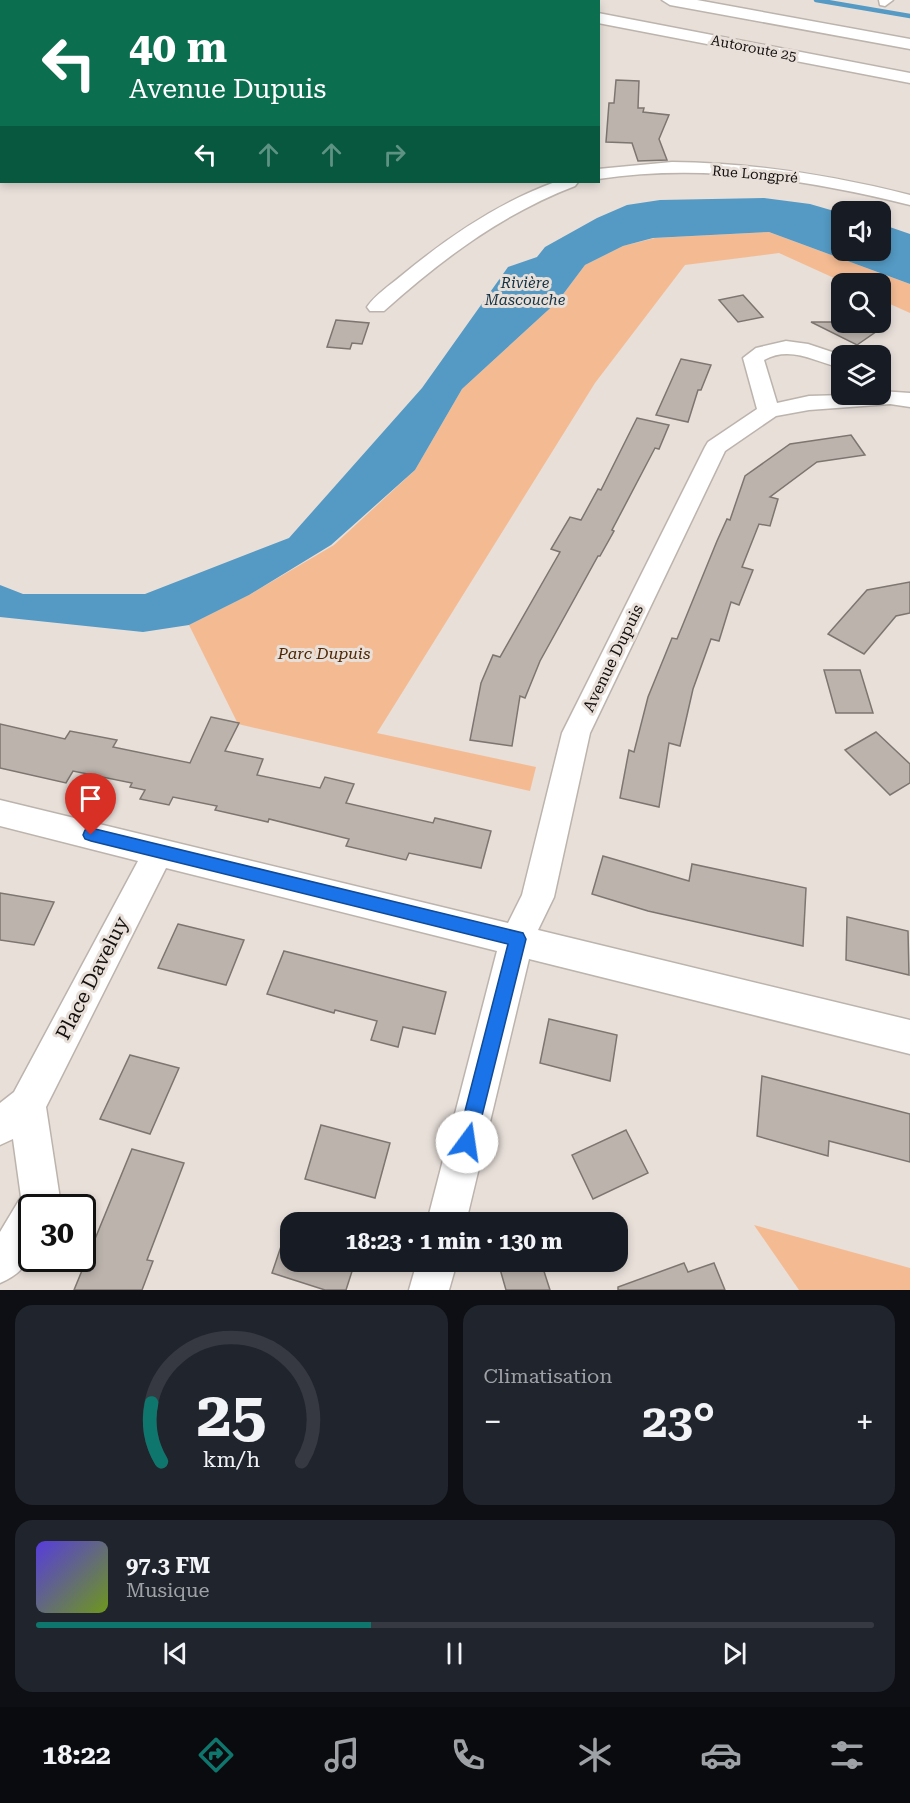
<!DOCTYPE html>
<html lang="fr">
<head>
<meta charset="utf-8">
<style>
	:root { --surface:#171b24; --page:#20242c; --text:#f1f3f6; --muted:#9ea1a6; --line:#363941; --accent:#0f766e }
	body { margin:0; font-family:"Roboto Serif",serif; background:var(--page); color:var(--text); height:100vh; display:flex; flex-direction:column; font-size:22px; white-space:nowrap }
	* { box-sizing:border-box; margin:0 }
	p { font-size:20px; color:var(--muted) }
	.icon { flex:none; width:33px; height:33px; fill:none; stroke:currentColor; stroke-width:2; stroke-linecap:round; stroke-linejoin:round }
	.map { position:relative; height:1290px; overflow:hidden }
	.details { display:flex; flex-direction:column; gap:15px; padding:15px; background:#0d0f14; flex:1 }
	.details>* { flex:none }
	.guide { position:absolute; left:0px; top:0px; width:600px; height:183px; box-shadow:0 3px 9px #0003; background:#0b6e4f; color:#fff; overflow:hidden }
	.tools { position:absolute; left:831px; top:201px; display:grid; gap:12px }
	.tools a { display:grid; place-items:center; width:60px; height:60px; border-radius:12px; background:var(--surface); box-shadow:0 3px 9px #0003; font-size:30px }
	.speed { position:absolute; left:18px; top:1194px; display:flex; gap:12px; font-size:30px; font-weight:700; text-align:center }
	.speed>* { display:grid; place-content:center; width:78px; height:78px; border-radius:50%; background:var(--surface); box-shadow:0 3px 9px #0003; line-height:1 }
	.speed .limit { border:3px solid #111; border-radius:9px; background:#fff; color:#111 }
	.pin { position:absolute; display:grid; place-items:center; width:51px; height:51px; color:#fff; margin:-62px -26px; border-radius:50% 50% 50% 0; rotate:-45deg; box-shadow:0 0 6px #0007 }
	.pin .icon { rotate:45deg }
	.me { position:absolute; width:66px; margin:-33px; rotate:14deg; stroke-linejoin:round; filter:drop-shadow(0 0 4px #0008) }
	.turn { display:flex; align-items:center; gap:21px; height:126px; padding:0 30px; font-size:27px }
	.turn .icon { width:78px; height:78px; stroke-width:2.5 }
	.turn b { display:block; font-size:42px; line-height:51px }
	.lanes { display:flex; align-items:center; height:57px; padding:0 30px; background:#0003; justify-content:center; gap:30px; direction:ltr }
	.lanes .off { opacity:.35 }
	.big { font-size:45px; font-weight:700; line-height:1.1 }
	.details .widget { flex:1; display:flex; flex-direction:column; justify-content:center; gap:9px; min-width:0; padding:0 21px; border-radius:18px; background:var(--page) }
	.details .dial { align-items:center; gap:0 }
	.dial svg { height:156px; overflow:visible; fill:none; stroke:var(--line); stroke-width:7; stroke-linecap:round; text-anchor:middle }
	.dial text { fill:var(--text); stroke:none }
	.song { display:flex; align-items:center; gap:18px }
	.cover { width:72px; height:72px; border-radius:9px; background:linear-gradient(135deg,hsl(250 70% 55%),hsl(80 70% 35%)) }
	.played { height:6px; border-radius:3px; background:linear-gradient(90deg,var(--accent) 40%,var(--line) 40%) }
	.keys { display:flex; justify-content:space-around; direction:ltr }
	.heat { display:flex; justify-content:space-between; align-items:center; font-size:33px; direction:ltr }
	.details .tiles { flex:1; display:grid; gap:15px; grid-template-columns:1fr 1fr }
	.widget:last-child { grid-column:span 2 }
	.trip { position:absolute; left:280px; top:1212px; width:348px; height:60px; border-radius:18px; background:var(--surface); box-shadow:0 3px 9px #0003; font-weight:700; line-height:60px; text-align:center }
	.tabs { display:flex; height:96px; justify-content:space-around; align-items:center; background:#090b0e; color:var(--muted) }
	.tabs .icon { width:42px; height:42px }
	.tabs .active { color:var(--accent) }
	.tabs b { font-size:27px; color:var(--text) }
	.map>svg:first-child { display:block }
	.green { fill:#f4bb93 }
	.water { fill:#549ac4 }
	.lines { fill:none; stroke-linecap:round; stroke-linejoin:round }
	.stream { stroke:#549ac4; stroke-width:4.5 }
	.building { fill:#bcb3ad; stroke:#7d7570; stroke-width:1.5 }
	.minor-casing { stroke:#bcb3ad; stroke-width:3 }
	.highway-casing { stroke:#bcb3ad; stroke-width:3 }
	.minor { fill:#fff; fill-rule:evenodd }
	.highway { fill:#fff; fill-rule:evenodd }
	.route { fill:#1a73e8; stroke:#114b97; stroke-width:1.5 }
	.labels { text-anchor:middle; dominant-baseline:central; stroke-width:6; stroke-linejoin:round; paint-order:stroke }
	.far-street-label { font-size:14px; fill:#13100e; stroke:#e8dfd9 }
	.far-water-label { font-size:15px; font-style:italic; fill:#123244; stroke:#e8dfd9 }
	.park-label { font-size:16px; font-style:italic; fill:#4f2704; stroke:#e8dfd9 }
	.street-label { font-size:16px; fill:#13100e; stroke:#e8dfd9 }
	.near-street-label { font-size:20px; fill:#13100e; stroke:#e8dfd9 }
</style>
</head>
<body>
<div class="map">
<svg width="910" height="1290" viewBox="0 0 910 1290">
	<rect width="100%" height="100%" fill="#e8dfd9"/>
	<g class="green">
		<polygon points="769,232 910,284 910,313 881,300 880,284 845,283 779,253 685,265 595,383 377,733 536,767 530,791 238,724 189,625 249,595 334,545 415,470 462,389 558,301 585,265 623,246 655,238"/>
		<polygon points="754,1225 910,1268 910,1290 799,1290"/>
	</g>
	<polygon class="water" points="764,198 810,204 841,213 842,250 880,250 881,224 910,234 910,284 769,232 653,238 623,246 585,265 558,301 462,389 415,470 331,545 249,595 189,625 143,632 0,617 0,585 23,594 145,594 289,538 422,388 508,267 537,257 545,247 597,218 627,205 660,200"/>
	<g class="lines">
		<polyline class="stream" points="816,0 910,16"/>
	</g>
	<g class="building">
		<polygon points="616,80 639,81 638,108 644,108 643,112 669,115 659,139 667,160 638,161 632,143 606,142 609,103 614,103"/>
		<polygon points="743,295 763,317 738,322 719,300"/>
		<polygon points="336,320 369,323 362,344 352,343 350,349 327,347"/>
		<polygon points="811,322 859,322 877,331 857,345"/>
		<polygon points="681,359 711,365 701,390 698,390 688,422 656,415"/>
		<polygon points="637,418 669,425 659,449 655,448 612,530 614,531 600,556 598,556 540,661 525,698 520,696 512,746 470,740 481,683 493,655 500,657 560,552 551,549 570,517 581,520 598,489 601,490"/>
		<polygon points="851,435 865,455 817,462 770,497 778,499 770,526 759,524 742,567 753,570 739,605 731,602 719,641 711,639 693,689 680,746 669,743 659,807 620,798 629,750 634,752 648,697 672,638 677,639 717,541 727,519 730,520 745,476 790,444"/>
		<polygon points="910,582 910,613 896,616 864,654 828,634 867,590"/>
		<polygon points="824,670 860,670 873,713 836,713"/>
		<polygon points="211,717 239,723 225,751 263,759 257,775 320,788 325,777 354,784 346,803 433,823 435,818 491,831 481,868 409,853 406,860 346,846 349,839 269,819 268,822 215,810 217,806 173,797 169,805 140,799 145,790 130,787 132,783 73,771 66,783 0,768 0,724 65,739 70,731 117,740 113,747 190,763"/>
		<polygon points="876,732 910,764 910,783 890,795 845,750"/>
		<polygon points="603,856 689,881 692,864 806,888 803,946 648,911 592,894"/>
		<polygon points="0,893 54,902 34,945 0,940"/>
		<polygon points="847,917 908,931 909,975 846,960"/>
		<polygon points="178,924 244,940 226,985 158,968"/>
		<polygon points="284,951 446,992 435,1034 403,1027 398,1047 371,1040 377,1021 335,1010 334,1013 267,994"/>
		<polygon points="549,1019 617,1035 610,1081 540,1063"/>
		<polygon points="130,1055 179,1068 150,1134 100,1119"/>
		<polygon points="762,1076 910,1114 910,1162 829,1141 828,1156 757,1136"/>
		<polygon points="321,1125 390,1143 375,1198 305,1179"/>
		<polygon points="626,1130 648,1173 593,1199 572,1155"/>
		<polygon points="132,1149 184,1163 147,1260 153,1261 142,1290 74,1290"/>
		<polygon points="292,1214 318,1222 291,1222 291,1262 355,1262 346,1290 325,1290 272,1273"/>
		<polygon points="520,1262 541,1262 550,1290 506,1290 500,1269"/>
		<polygon points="684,1263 688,1272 714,1263 725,1290 618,1290 618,1287"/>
	</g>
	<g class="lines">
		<g class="minor-casing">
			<g id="minor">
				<polygon points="879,0 893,0 885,6 880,5"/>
				<path d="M 672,162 C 753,163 831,175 910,195 L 910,205 C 808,180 704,163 598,179 L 598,169 Z"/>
				<path d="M 555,182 L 578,182 L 575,186 C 502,214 442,259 384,311 L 370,311 L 367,307 C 375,295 390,285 401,276 C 448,237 498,203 555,182 Z"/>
				<path d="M 786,341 L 808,344 L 844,356 L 842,356 L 842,368 C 815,362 791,345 764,360 L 777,403 L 809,396 L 880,394 L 880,391 L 910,393 L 910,407 L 890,404 L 809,410 L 776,416 L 725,451 L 590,733 L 554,897 L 538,930 L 910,1020 L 910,1054 L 529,959 L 466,1222 L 427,1222 L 497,951 L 166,868 L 46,1107 L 60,1199 L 57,1208 L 32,1208 C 32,1243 38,1267 0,1283 L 0,1232 L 21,1197 L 13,1139 L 0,1145 L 0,1103 L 14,1092 L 138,861 L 0,826 L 0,800 L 508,923 L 522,895 L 562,733 L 705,447 L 708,442 L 757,409 L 743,358 L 756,348 Z"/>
				<polygon points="417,1262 457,1262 449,1290 409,1290"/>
			</g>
		</g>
		<g class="highway-casing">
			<g id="highway">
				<polygon points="499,0 522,0 523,2 500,2"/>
				<polygon points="662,0 697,0 910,39 910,49 670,5"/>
				<polygon points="598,13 910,73 910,83 598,23"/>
			</g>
		</g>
		<use href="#minor" class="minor"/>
		<use href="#highway" class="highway"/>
	</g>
	<polygon class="route" points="91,828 523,933 526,939 474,1148 467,1151 460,1148 457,1142 508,944 91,841 85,839 83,835 85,830"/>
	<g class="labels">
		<g class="far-street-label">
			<text transform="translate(754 48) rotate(11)">Autoroute 25</text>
			<text transform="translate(755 174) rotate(5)">Rue Longpré</text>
		</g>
		<g class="far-water-label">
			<text x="525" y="283">Rivière<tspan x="525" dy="17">Mascouche</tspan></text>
		</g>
		<g class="park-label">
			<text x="324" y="653">Parc Dupuis</text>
		</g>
		<g class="street-label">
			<text transform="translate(613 658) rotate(-64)">Avenue Dupuis</text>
		</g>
		<g class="near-street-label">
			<text transform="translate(92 978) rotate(-63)">Place Daveluy</text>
		</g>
	</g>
</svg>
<div class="tools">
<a><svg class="icon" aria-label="sound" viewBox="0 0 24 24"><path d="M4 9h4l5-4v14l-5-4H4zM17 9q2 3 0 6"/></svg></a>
<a><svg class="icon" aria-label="search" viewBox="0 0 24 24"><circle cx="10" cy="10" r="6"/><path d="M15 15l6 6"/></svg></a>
<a><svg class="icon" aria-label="layers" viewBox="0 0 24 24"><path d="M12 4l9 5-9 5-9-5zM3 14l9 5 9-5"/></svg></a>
</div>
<div class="speed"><div class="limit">30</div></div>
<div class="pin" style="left:91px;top:835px;background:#d93025"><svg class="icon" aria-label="arrive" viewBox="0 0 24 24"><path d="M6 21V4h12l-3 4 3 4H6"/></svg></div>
<svg class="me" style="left:467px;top:1142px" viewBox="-20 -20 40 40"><circle r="19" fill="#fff"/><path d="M0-13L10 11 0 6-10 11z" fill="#1a73e8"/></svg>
<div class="trip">18:23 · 1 min · 130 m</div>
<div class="guide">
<div class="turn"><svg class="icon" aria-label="left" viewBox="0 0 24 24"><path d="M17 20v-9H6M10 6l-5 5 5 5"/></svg><div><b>40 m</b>Avenue Dupuis</div></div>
<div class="lanes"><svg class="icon" aria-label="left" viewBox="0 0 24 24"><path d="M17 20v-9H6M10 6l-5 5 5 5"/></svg><svg class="icon off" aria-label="ahead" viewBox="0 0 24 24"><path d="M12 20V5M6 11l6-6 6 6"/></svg><svg class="icon off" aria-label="ahead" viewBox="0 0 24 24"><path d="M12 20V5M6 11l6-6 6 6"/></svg><svg class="icon off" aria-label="right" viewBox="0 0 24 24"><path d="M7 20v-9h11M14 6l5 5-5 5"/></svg></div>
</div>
</div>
<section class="details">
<div class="tiles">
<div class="widget dial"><svg viewBox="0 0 100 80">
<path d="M14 69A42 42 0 1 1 86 69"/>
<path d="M14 69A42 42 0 0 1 9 39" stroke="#0f766e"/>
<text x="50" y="56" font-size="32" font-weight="700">25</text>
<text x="50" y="72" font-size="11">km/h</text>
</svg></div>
<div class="widget"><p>Climatisation</p>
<div class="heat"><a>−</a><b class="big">23°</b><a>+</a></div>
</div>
<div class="widget">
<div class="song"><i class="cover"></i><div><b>97.3 FM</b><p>Musique</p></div></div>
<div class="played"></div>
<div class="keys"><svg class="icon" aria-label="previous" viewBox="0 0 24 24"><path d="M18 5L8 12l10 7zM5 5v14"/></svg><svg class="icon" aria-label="pause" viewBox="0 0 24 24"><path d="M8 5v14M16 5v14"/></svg><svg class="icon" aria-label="next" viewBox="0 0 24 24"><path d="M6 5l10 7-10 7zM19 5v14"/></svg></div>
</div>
</div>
</section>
<nav class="tabs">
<b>18:22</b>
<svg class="icon active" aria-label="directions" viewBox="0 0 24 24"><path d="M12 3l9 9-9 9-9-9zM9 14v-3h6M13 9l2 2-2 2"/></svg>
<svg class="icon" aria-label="music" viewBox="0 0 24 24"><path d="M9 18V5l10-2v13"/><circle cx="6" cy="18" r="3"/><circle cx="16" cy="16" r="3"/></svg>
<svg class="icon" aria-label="phone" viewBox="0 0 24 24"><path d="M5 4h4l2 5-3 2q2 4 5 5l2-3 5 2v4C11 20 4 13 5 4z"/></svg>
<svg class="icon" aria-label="climate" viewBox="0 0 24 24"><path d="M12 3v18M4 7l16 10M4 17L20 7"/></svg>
<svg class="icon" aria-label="car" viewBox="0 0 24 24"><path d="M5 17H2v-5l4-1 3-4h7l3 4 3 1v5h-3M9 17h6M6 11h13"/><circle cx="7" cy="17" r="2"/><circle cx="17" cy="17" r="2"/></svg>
<svg class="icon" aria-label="filters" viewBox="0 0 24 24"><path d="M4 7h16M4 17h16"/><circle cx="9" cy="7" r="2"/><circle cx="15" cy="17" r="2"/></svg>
</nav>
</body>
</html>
